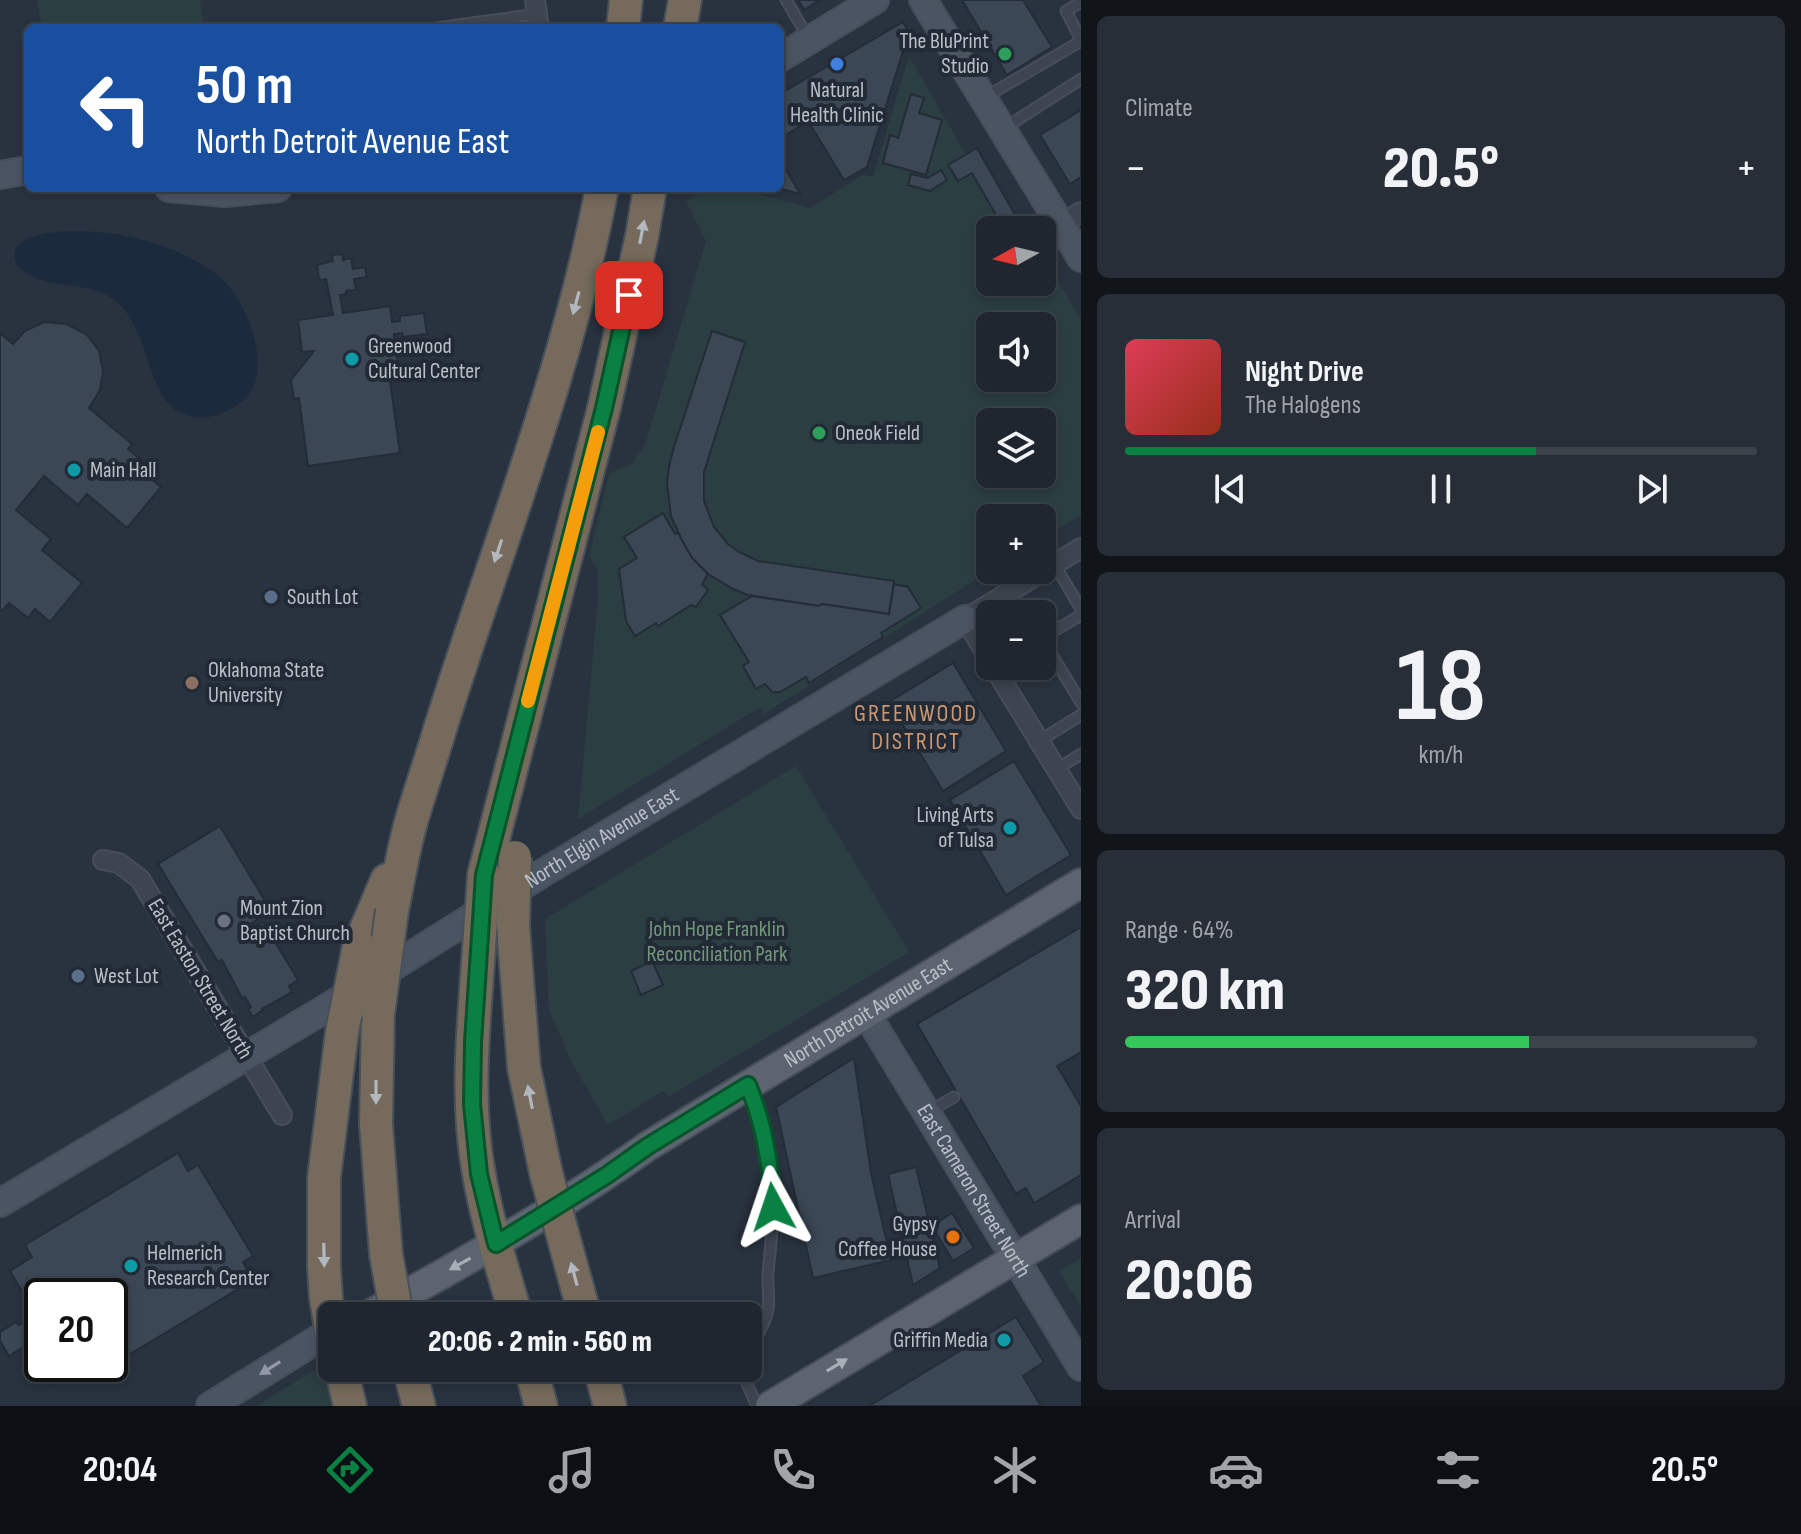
<!DOCTYPE html>
<html lang="en">
<head>
<meta charset="utf-8">
<style>
	:root { --surface:#1f262f; --page:#272e37; --text:#f1f3f6; --muted:#a1a5aa; --line:#3c434b; --accent:#0b8043 }
	body { margin:0; font-family:"Sofia Sans Condensed",sans-serif; background:var(--page); color:var(--text); height:100vh; display:flex; flex-direction:column; font-size:30px; white-space:nowrap }
	* { box-sizing:border-box; margin:0 }
	p { font-size:26px; color:var(--muted) }
	.icon { flex:none; width:44px; height:44px; fill:none; stroke:currentColor; stroke-width:2; stroke-linecap:round; stroke-linejoin:round }
	.map { position:relative; flex:1; overflow:hidden }
	.side { display:flex; flex-direction:column; gap:16px; padding:16px; background:#11151a; width:720px }
	.side>* { flex:none }
	.banner { position:absolute; left:24px; top:24px; width:760px; height:168px; border-radius:12px; box-shadow:0 4px 12px #0003,0 0 0 2px var(--line); background:#1a4fa0; color:#fff; overflow:hidden }
	.needle { width:52px; rotate:262deg }
	.buttons { position:absolute; left:976px; top:216px; display:grid; gap:16px }
	.buttons a { display:grid; place-items:center; width:80px; height:80px; border-radius:12px; background:var(--surface); box-shadow:0 4px 12px #0003,0 0 0 2px var(--line); font-size:40px }
	.speed { position:absolute; left:24px; top:1278px; display:flex; gap:16px; font-size:40px; font-weight:700; text-align:center }
	.speed>* { display:grid; place-content:center; width:104px; height:104px; border-radius:50%; background:var(--surface); box-shadow:0 4px 12px #0003,0 0 0 2px var(--line); line-height:1 }
	.speed .limit { border:4px solid #111; border-radius:12px; background:#fff; color:#111 }
	.pin { position:absolute; display:grid; place-items:center; width:68px; height:68px; color:#fff; margin:-34px; border-radius:16px; box-shadow:0 4px 12px #0006 }
	.me { position:absolute; width:88px; margin:-44px; rotate:355deg; stroke-linejoin:round; filter:drop-shadow(0 0 6px #0008) }
	.turn { display:flex; align-items:center; gap:28px; height:168px; padding:0 40px; font-size:36px }
	.turn .icon { width:104px; height:104px; stroke-width:2.5 }
	.turn b { display:block; font-size:56px; line-height:68px }
	.big { font-size:60px; font-weight:800; line-height:1.1 }
	.side .widget { flex:1; display:flex; flex-direction:column; justify-content:center; gap:12px; min-width:0; padding:0 28px; border-radius:12px; background:var(--page) }
	.side .dial { align-items:center; gap:0 }
	.dial b { font-size:104px; line-height:1 }
	.song { display:flex; align-items:center; gap:24px }
	.cover { width:96px; height:96px; border-radius:12px; background:linear-gradient(135deg,hsl(350 70% 55%),hsl(10 70% 35%)) }
	.played { height:8px; border-radius:4px; background:linear-gradient(90deg,var(--accent) 65%,var(--line) 65%) }
	.keys { display:flex; justify-content:space-around; direction:ltr }
	.heat { display:flex; justify-content:space-between; align-items:center; font-size:44px; direction:ltr }
	.charge { height:12px; border-radius:6px; background:linear-gradient(90deg,#34c759 64%,var(--line) 0) }
	.trip { position:absolute; left:318px; top:1302px; width:444px; height:80px; border-radius:12px; background:var(--surface); box-shadow:0 4px 12px #0003,0 0 0 2px var(--line); font-weight:800; line-height:80px; text-align:center }
	.menu { display:flex; height:128px; justify-content:space-around; align-items:center; background:#0c0f13; color:var(--muted) }
	.menu .icon { width:56px; height:56px }
	.menu .selected { color:var(--accent) }
	.menu b { font-size:36px; color:var(--text) }
	main { display:flex; flex:1; min-height:0 }
	.map>svg:first-child { display:block }
	.green { fill:#2b3e41; fill-rule:evenodd }
	.water { fill:#1c2a3d }
	.building { fill:#3b4755; stroke:#242c37; stroke-width:2 }
	.lines { fill:none; stroke-linecap:round; stroke-linejoin:round }
	.lane-casing { stroke:#474e59; stroke-width:13 }
	.street-casing { stroke:#474e59; stroke-width:22 }
	.secondary-casing { stroke:#474e59; stroke-width:30 }
	.primary-casing { stroke:#474e59; stroke-width:32 }
	.highway-casing { stroke:#48505a; stroke-width:36 }
	.lane { stroke:#3d4550; stroke-width:9 }
	.street { stroke:#3d4550; stroke-width:18 }
	.secondary { stroke:#4b5462; stroke-width:26 }
	.primary { stroke:#5b646f; stroke-width:28 }
	.highway { stroke:#756a5b; stroke-width:32 }
	.highway-bridge-casing { stroke:#48505a; stroke-width:36; stroke-linecap:butt }
	.highway-bridge { stroke:#756a5b; stroke-width:32 }
	.oneway { fill:#b3b7bf }
	.oneway2 { fill:#a7aeb8 }
	.oneway3 { fill:#939aa6 }
	.route-casing { stroke:#07532c; stroke-width:20 }
	.route { stroke:#0b8043; stroke-width:14 }
	.slow { stroke:#f59e0b; stroke-width:14 }
	.leisure-dot { fill:#2e9e5b; stroke:#212a35; stroke-width:3 }
	.shop-dot { fill:#3f7fe0; stroke:#212a35; stroke-width:3 }
	.culture-dot { fill:#0f9aa8; stroke:#212a35; stroke-width:3 }
	.service-dot { fill:#5c6f8a; stroke:#212a35; stroke-width:3 }
	.education-dot { fill:#8d6e63; stroke:#212a35; stroke-width:3 }
	.worship-dot { fill:#6b7280; stroke:#212a35; stroke-width:3 }
	.food-dot { fill:#e8710a; stroke:#212a35; stroke-width:3 }
	.labels { text-anchor:middle; dominant-baseline:central; stroke-width:8; stroke-linejoin:round; paint-order:stroke }
	.poi-label { font-size:22px; fill:#bac0ca; stroke:#212a35; text-anchor:start }
	.street-label { font-size:22px; fill:#bac0ca; stroke:#212a35 }
	.park-label { font-size:22px; fill:#73987b; stroke:#212a35 }
	.neighbourhood-label { font-size:24px; letter-spacing:2px; fill:#cc9872; stroke:#212a35 }
</style>
</head>
<body>
<main>
<div class="map">
<svg width="1081" height="1406" viewBox="0 0 1081 1406">
	<rect width="100%" height="100%" fill="#29333f"/>
	<g class="green">
		<polygon points="37,0 200,0 204,28 42,28"/>
		<path d="M 909,56 L 965,153 L 977,148 L 1025,230 L 990,230 L 990,282 L 1042,282 L 1042,256 L 1081,319 L 1081,515 L 1042,539 L 1042,518 L 990,518 L 991,570 L 764,714 L 759,708 L 578,819 L 598,598 L 597,569 L 589,556 L 609,473 L 632,464 L 645,445 L 706,241 L 686,201 L 707,188 L 737,188 L 810,208 L 863,175 L 873,177 ZM 990,326 L 1042,326 L 1042,378 L 990,378 ZM 990,422 L 1042,422 L 1042,474 L 990,474 Z"/>
		<polygon points="796,766 909,952 668,1097 663,1091 608,1125 571,1061 549,1010 545,919"/>
		<polygon points="1081,1258 1081,1307 1059,1271"/>
		<path d="M 313,1371 C 332,1371 334,1390 340,1406 L 256,1406 Z"/>
	</g>
	<path class="water" d="M 66,231 C 119,230 171,242 215,273 C 244,294 268,354 253,388 C 247,400 233,409 220,414 C 207,419 192,419 179,412 C 144,391 150,325 113,299 C 87,279 44,292 17,266 C 4,236 46,233 66,231 Z"/>
	<g class="building">
		<polygon points="798,0 820,0 804,10"/>
		<polygon points="962,0 1023,0 1052,47 1007,75"/>
		<polygon points="903,22 909,32 867,167 844,180 808,121 780,139 780,94"/>
		<polygon points="911,94 924,98 919,113 942,120 926,175 883,163 890,135 898,138"/>
		<polygon points="1081,110 1081,177 1070,184 1040,135"/>
		<polygon points="977,148 1018,220 1004,229 972,173 958,181 948,165"/>
		<polygon points="780,159 800,194 778,188 780,188"/>
		<polygon points="780,159 800,194 778,188 780,188"/>
		<polygon points="941,170 947,180 930,191 908,185 911,174 928,178"/>
		<polygon points="342,254 343,260 351,258 353,269 365,267 367,277 354,279 356,290 346,291 346,294 340,295 343,313 390,306 392,322 400,321 400,316 424,313 427,334 403,337 402,333 394,334 398,365 388,366 400,453 308,466 299,398 294,399 291,380 314,351 302,352 298,320 333,315 326,279 319,280 317,265 333,261 332,255"/>
		<polygon points="44,322 67,324 87,335 99,351 103,371 100,390 89,408 132,444 128,449 150,467 145,474 161,487 127,528 87,494 78,505 44,476 16,510 51,539 42,550 82,583 50,622 35,609 28,618 9,603 2,611 0,609 0,333 13,344 25,331"/>
		<polygon points="712,331 745,342 704,472 704,501 714,527 728,544 739,552 758,561 894,581 889,614 822,604 819,606 748,595 733,589 708,574 692,558 685,547 671,516 667,483 669,467 673,450"/>
		<polygon points="663,513 675,534 678,533 692,558 708,574 702,584 708,590 696,607 691,605 658,626 656,623 635,636 626,621 619,569 637,558 624,537"/>
		<polygon points="894,584 908,587 921,608 881,633 883,637 809,683 806,677 780,692 772,692 765,684 756,689 743,666 749,662 720,615 752,596 819,606 822,604 889,614"/>
		<polygon points="953,663 1006,751 943,791 889,702"/>
		<polygon points="1014,761 1071,855 1006,895 950,800"/>
		<polygon points="220,826 268,906 253,914 257,920 244,927 246,932 263,922 298,980 289,986 292,992 262,1009 263,1010 253,1017 248,1009 251,1007 245,997 242,998 222,960 218,962 158,864"/>
		<polygon points="1081,927 1081,1052 1057,1066 1081,1106 1081,1175 1034,1203 1026,1188 1016,1194 917,1024"/>
		<polygon points="652,961 663,985 641,995 631,971"/>
		<polygon points="854,1058 871,1173 891,1260 813,1278 776,1107"/>
		<polygon points="178,1153 188,1171 198,1165 253,1256 243,1262 253,1280 102,1371 98,1364 110,1364 110,1296 42,1296 42,1364 91,1364 72,1375 70,1372 50,1384 27,1345 9,1356 0,1341 0,1332 16,1322 19,1325 36,1315 10,1271 32,1257 25,1245"/>
		<polygon points="916,1167 940,1268 913,1285 888,1174"/>
		<polygon points="952,1213 974,1248 953,1261 932,1226"/>
		<polygon points="1016,1317 1044,1362 1023,1376 1041,1406 869,1406"/>
	</g>
	<g class="lines">
		<g class="lane-casing">
			<g id="lane">
				<polyline points="786,0 808,37"/>
				<polyline points="1081,2 1066,11 1081,40"/>
				<polyline points="436,28 537,14"/>
				<polyline points="984,98 1081,41"/>
				<polyline points="1003,129 1081,79"/>
				<polyline points="1055,565 1081,609"/>
				<polyline points="1042,638 1081,703"/>
				<polyline points="1042,638 1081,615"/>
				<polyline points="1039,741 1081,715"/>
				<polyline points="1057,769 1081,754"/>
				<polyline points="930,1111 954,1097"/>
				<path d="M 748,1355 C 754,1340 765,1326 768,1310 C 770,1298 767,1285 768,1273 C 770,1251 773,1228 773,1205 C 772,1167 765,1125 750,1090"/>
				<polyline points="746,1368 747,1384 757,1406"/>
			</g>
		</g>
		<g class="street-casing">
			<g id="street">
				<polyline points="535,0 539,28"/>
				<polyline points="1061,224 1081,212"/>
				<polyline points="990,660 965,619 1081,548"/>
				<polyline points="993,666 1081,809"/>
				<polyline points="103,860 119,863 140,879 282,1115"/>
			</g>
		</g>
		<g class="secondary-casing">
			<g id="secondary">
				<polyline points="923,0 1081,258"/>
				<polyline points="780,58 875,0"/>
				<polyline points="0,175 28,170"/>
				<polyline points="169,188 225,193 278,188"/>
				<path id="s1" d="M 866,1013 L 1081,1367"/>
				<path id="s2" d="M 0,1203 L 330,1006 L 546,871 L 965,619"/>
				<polyline points="210,1406 331,1331"/>
			</g>
		</g>
		<g class="primary-casing">
			<g id="primary">
				<path id="s3" d="M 367,1316 C 463,1263 559,1209 648,1146 L 1081,883"/>
				<polyline points="770,1406 1081,1219"/>
			</g>
		</g>
		<g class="highway-casing">
			<g id="highway">
				<polyline points="623,28 626,0"/>
				<polyline points="680,28 685,0"/>
				<polyline points="484,875 604,408 642,236 650,188"/>
				<path d="M 392,911 C 398,882 403,851 411,822 C 420,791 431,760 440,729 C 496,550 567,373 602,188"/>
				<polyline points="513,926 524,1068 546,1173"/>
				<polyline points="359,946 387,880"/>
				<path d="M 479,948 C 474,1022 465,1100 479,1174 C 487,1222 503,1269 516,1316"/>
				<polyline points="378,1014 376,1124 386,1254"/>
				<polyline points="562,1232 585,1316"/>
				<polyline points="332,1335 326,1298 324,1267 324,1178 342,1032"/>
				<polyline points="341,1368 350,1406"/>
				<polyline points="409,1368 419,1406"/>
				<polyline points="531,1368 541,1406"/>
				<polyline points="600,1368 610,1406"/>
			</g>
		</g>
		<use href="#lane" class="lane"/>
		<use href="#street" class="street"/>
		<use href="#secondary" class="secondary"/>
		<use href="#primary" class="primary"/>
		<use href="#highway" class="highway"/>
		<g class="highway-bridge-casing">
			<g id="highway-bridge">
				<polyline points="513,926 515,857"/>
				<polyline points="479,948 484,875"/>
				<polyline points="378,1014 392,911"/>
				<polyline points="342,1032 359,946"/>
				<polyline points="546,1173 562,1232"/>
				<polyline points="386,1254 397,1316"/>
			</g>
		</g>
		<use href="#highway-bridge" class="highway-bridge"/>
	</g>
	<defs><path id="oneway-solid" d="M-6-.8H1V-3.2L6.5 0L1 3.2V.8H-6Z" transform="scale(2)"/></defs>
	<g class="oneway">
		<use href="#oneway-solid" transform="translate(642 232) rotate(-79)"/>
		<use href="#oneway-solid" transform="translate(576 303) rotate(105)"/>
		<use href="#oneway-solid" transform="translate(498 551) rotate(108)"/>
		<use href="#oneway-solid" transform="translate(376 1092) rotate(90)"/>
		<use href="#oneway-solid" transform="translate(530 1097) rotate(-101)"/>
		<use href="#oneway-solid" transform="translate(324 1255) rotate(89)"/>
		<use href="#oneway-solid" transform="translate(574 1274) rotate(-105)"/>
	</g>
	<g class="oneway2">
		<use href="#oneway-solid" transform="translate(460 1264) rotate(151)"/>
		<use href="#oneway-solid" transform="translate(837 1365) rotate(-31)"/>
	</g>
	<use class="oneway3" href="#oneway-solid" transform="translate(270 1368) rotate(148)"/>
	<g class="lines">
		<g class="route-casing">
			<path id="route" d="M 629,295 L 604,408 L 484,875 L 473,1042 L 472,1104 L 479,1174 L 496,1244 L 607,1175 L 648,1146 L 748,1085 C 764,1124 771,1165 773,1207"/>
		</g>
		<use href="#route" class="route"/>
		<polyline class="slow" points="528,701 598,432"/>
	</g>
	<g class="leisure-dot">
		<circle cx="1005" cy="54" r="8"/>
		<circle cx="819" cy="433" r="8"/>
	</g>
	<circle class="shop-dot" cx="837" cy="64" r="8"/>
	<g class="culture-dot">
		<circle cx="352" cy="359" r="8"/>
		<circle cx="74" cy="470" r="8"/>
		<circle cx="1010" cy="828" r="8"/>
		<circle cx="131" cy="1266" r="8"/>
		<circle cx="1004" cy="1340" r="8"/>
	</g>
	<g class="service-dot">
		<circle cx="271" cy="597" r="8"/>
		<circle cx="78" cy="976" r="8"/>
	</g>
	<circle class="education-dot" cx="192" cy="683" r="8"/>
	<circle class="worship-dot" cx="224" cy="921" r="8"/>
	<circle class="food-dot" cx="953" cy="1237" r="8"/>
	<g class="labels">
		<g class="poi-label">
			<text x="989" y="41" text-anchor="end">The BluPrint<tspan x="989" dy="25">Studio</tspan></text>
			<text x="837" y="90" text-anchor="middle">Natural<tspan x="837" dy="25">Health Clinic</tspan></text>
			<text x="368" y="346">Greenwood<tspan x="368" dy="25">Cultural Center</tspan></text>
			<text x="835" y="433">Oneok Field</text>
			<text x="90" y="470">Main Hall</text>
			<text x="287" y="597">South Lot</text>
			<text x="208" y="670">Oklahoma State<tspan x="208" dy="25">University</tspan></text>
			<text x="994" y="815" text-anchor="end">Living Arts<tspan x="994" dy="25">of Tulsa</tspan></text>
			<text x="240" y="908">Mount Zion<tspan x="240" dy="25">Baptist Church</tspan></text>
			<text x="94" y="976">West Lot</text>
			<text x="937" y="1224" text-anchor="end">Gypsy<tspan x="937" dy="25">Coffee House</tspan></text>
			<text x="147" y="1253">Helmerich<tspan x="147" dy="25">Research Center</tspan></text>
			<text x="988" y="1340" text-anchor="end">Griffin Media</text>
		</g>
		<g class="street-label">
			<text stroke="none"><textPath href="#s2" startOffset="704">North Elgin Avenue East</textPath></text>
			<text transform="translate(200 979) rotate(59)">East Easton Street North</text>
			<text stroke="none"><textPath href="#s3" startOffset="586">North Detroit Avenue East</textPath></text>
			<text stroke="none"><textPath href="#s1" startOffset="208">East Cameron Street North</textPath></text>
		</g>
		<g class="park-label">
			<text x="717" y="929">John Hope Franklin<tspan x="717" dy="25">Reconciliation Park</tspan></text>
		</g>
		<g class="neighbourhood-label">
			<text x="916" y="713">GREENWOOD<tspan x="916" dy="28">DISTRICT</tspan></text>
		</g>
	</g>
</svg>
<div class="buttons">
<a><svg class="needle" viewBox="-14 -14 28 28"><path d="M0-13l5 13h-10z" fill="#e53935"/><path d="M0 13l5-13h-10z" fill="#a1a5aa"/></svg></a>
<a><svg class="icon" aria-label="sound" viewBox="0 0 24 24"><path d="M4 9h4l5-4v14l-5-4H4zM17 9q2 3 0 6"/></svg></a>
<a><svg class="icon" aria-label="layers" viewBox="0 0 24 24"><path d="M12 4l9 5-9 5-9-5zM3 14l9 5 9-5"/></svg></a>
<a>+</a>
<a>−</a>
</div>
<div class="speed"><div class="limit">20</div></div>
<div class="pin" style="left:629px;top:295px;background:#d93025"><svg class="icon" aria-label="arrive" viewBox="0 0 24 24"><path d="M6 21V4h12l-3 4 3 4H6"/></svg></div>
<svg class="me" style="left:773px;top:1207px" viewBox="-20 -20 40 40"><path d="M0-17L14 15 0 8-14 15z" fill="#0b8043" stroke="#fff" stroke-width="4"/></svg>
<div class="trip">20:06 · 2 min · 560 m</div>
<div class="banner">
<div class="turn"><svg class="icon" aria-label="left" viewBox="0 0 24 24"><path d="M17 20v-9H6M10 6l-5 5 5 5"/></svg><div><b>50 m</b>North Detroit Avenue East</div></div>
</div>
</div>
<section class="side">
<div class="widget"><p>Climate</p>
<div class="heat"><a>−</a><b class="big">20.5°</b><a>+</a></div>
</div>
<div class="widget">
<div class="song"><i class="cover"></i><div><b>Night Drive</b><p>The Halogens</p></div></div>
<div class="played"></div>
<div class="keys"><svg class="icon" aria-label="previous" viewBox="0 0 24 24"><path d="M18 5L8 12l10 7zM5 5v14"/></svg><svg class="icon" aria-label="pause" viewBox="0 0 24 24"><path d="M8 5v14M16 5v14"/></svg><svg class="icon" aria-label="next" viewBox="0 0 24 24"><path d="M6 5l10 7-10 7zM19 5v14"/></svg></div>
</div>
<div class="widget dial"><b>18</b><p>km/h</p></div>
<div class="widget"><p>Range · 64%</p><b class="big">320 km</b><div class="charge"></div></div>
<div class="widget"><p>Arrival</p><b class="big">20:06</b></div>
</section>
</main>
<nav class="menu">
<b>20:04</b>
<svg class="icon selected" aria-label="directions" viewBox="0 0 24 24"><path d="M12 3l9 9-9 9-9-9zM9 14v-3h6M13 9l2 2-2 2"/></svg>
<svg class="icon" aria-label="music" viewBox="0 0 24 24"><path d="M9 18V5l10-2v13"/><circle cx="6" cy="18" r="3"/><circle cx="16" cy="16" r="3"/></svg>
<svg class="icon" aria-label="phone" viewBox="0 0 24 24"><path d="M5 4h4l2 5-3 2q2 4 5 5l2-3 5 2v4C11 20 4 13 5 4z"/></svg>
<svg class="icon" aria-label="climate" viewBox="0 0 24 24"><path d="M12 3v18M4 7l16 10M4 17L20 7"/></svg>
<svg class="icon" aria-label="car" viewBox="0 0 24 24"><path d="M5 17H2v-5l4-1 3-4h7l3 4 3 1v5h-3M9 17h6M6 11h13"/><circle cx="7" cy="17" r="2"/><circle cx="17" cy="17" r="2"/></svg>
<svg class="icon" aria-label="filters" viewBox="0 0 24 24"><path d="M4 7h16M4 17h16"/><circle cx="9" cy="7" r="2"/><circle cx="15" cy="17" r="2"/></svg>
<b>20.5°</b>
</nav>
</body>
</html>
